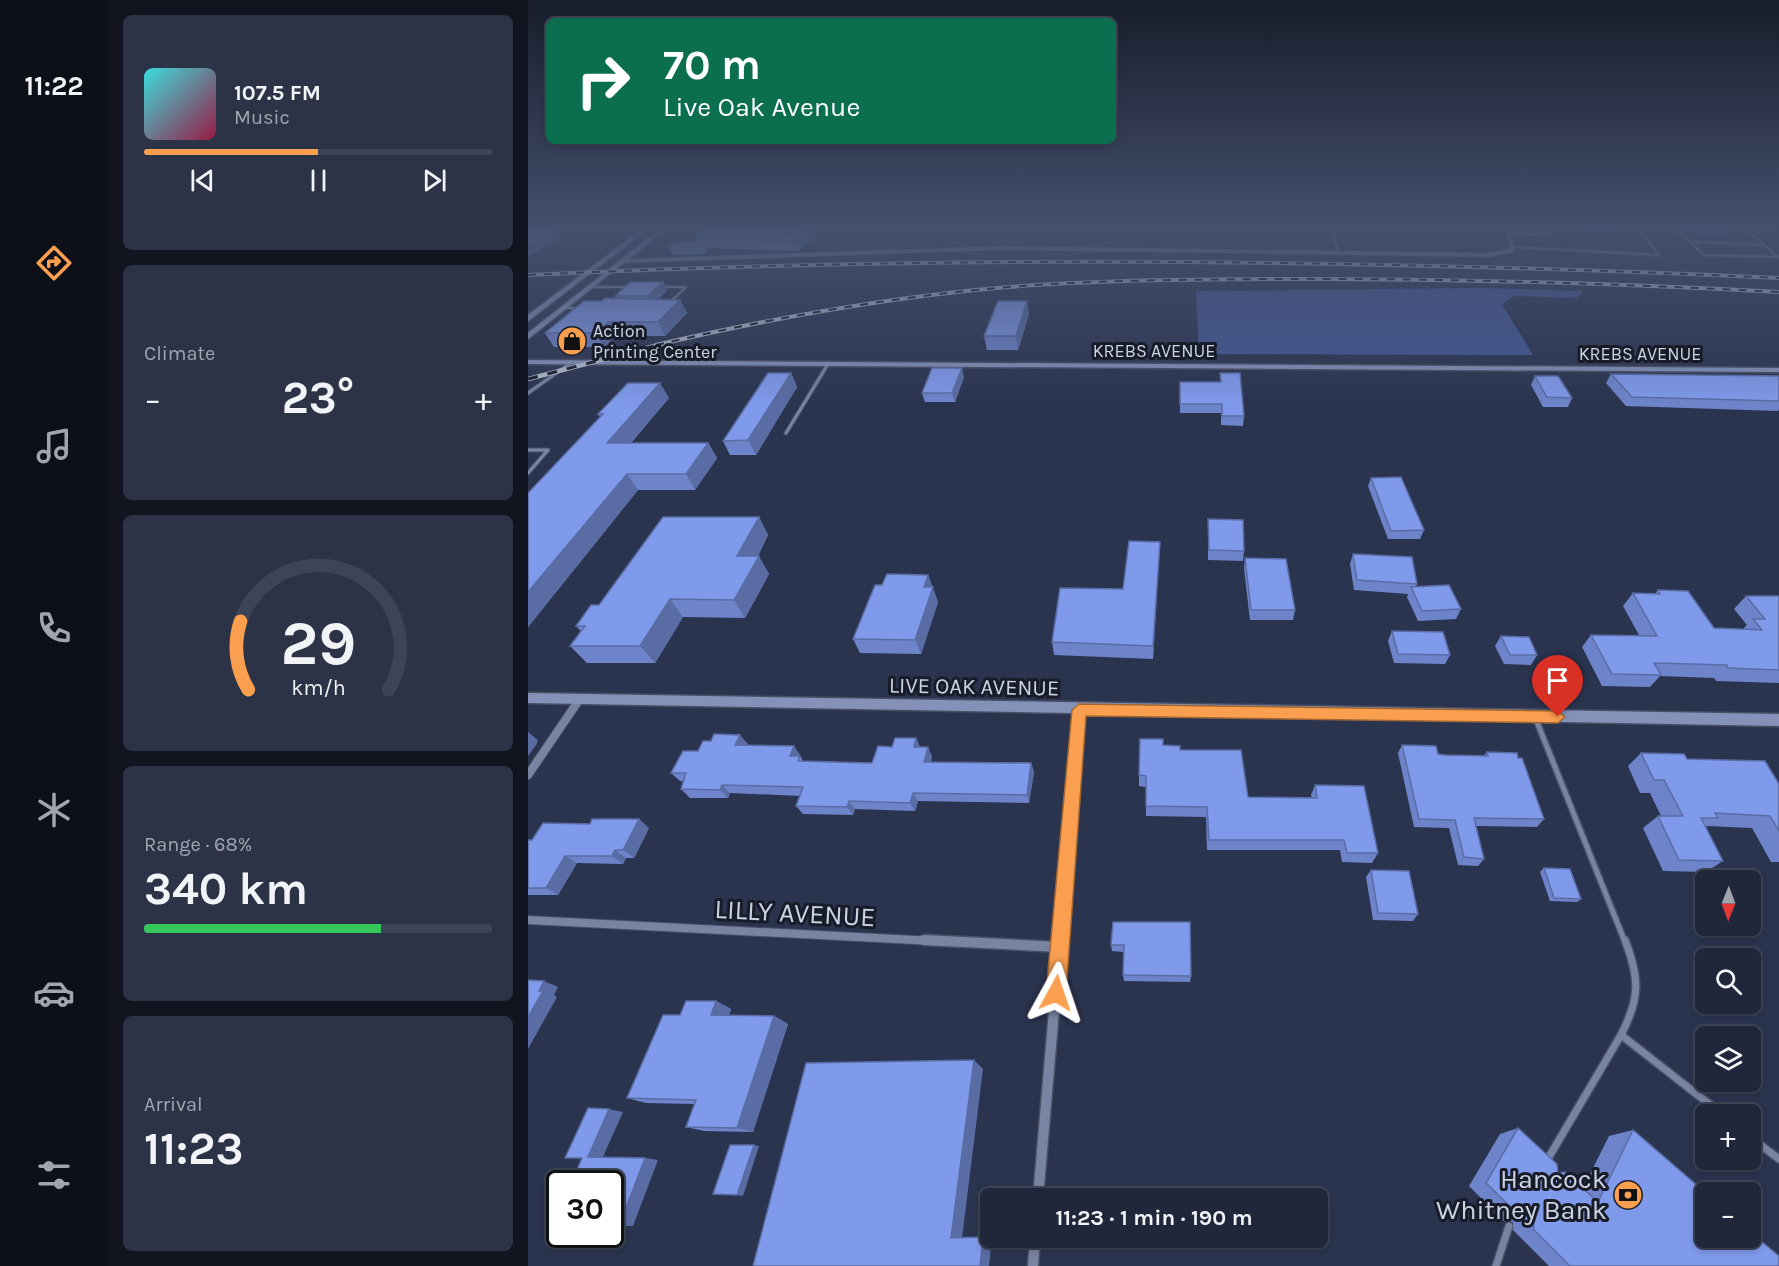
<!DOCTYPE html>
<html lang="en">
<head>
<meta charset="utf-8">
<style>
	:root { --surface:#20273b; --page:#2d3346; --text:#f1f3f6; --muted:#a2a5af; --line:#3d4455; --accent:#fa9f4f }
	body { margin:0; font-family:Karla,sans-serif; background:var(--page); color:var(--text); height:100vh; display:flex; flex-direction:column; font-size:22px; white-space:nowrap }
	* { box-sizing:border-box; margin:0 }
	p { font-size:20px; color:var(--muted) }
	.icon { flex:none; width:33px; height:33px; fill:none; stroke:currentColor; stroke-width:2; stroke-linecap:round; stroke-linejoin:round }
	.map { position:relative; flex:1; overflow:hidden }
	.drawer { display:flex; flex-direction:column; gap:15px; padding:15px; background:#121520; width:420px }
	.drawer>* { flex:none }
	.banner { position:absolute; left:18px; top:18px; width:570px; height:126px; border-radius:9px; box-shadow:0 3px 9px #0003,0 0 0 2px var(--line); background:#0b6e4f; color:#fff; overflow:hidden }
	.needle { width:39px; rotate:181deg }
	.tools { position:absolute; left:1167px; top:870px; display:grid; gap:12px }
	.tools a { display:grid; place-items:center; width:66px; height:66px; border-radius:9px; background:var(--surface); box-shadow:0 3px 9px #0003,0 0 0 2px var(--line); font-size:30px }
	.speed { position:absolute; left:18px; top:1170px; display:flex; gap:12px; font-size:30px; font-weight:700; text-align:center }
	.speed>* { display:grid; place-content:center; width:78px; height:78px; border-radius:50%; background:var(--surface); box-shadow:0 3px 9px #0003,0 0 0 2px var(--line); line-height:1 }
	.speed .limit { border:3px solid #111; border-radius:9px; background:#fff; color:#111 }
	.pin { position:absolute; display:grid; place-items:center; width:51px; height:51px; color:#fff; margin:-62px -26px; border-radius:50% 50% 50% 0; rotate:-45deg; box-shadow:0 0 6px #0007 }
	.pin .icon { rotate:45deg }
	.me { position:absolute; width:66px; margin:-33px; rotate:5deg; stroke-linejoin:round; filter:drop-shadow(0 0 4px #0008) }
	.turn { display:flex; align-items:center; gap:21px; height:126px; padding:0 18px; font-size:27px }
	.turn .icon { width:78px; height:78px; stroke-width:2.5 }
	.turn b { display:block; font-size:42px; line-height:51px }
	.big { font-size:45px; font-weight:700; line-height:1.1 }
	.drawer .card { flex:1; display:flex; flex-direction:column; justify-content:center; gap:9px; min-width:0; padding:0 21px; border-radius:9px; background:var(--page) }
	.drawer .dial { align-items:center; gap:0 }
	.dial svg { height:156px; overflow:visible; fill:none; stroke:var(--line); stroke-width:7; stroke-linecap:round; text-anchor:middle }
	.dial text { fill:var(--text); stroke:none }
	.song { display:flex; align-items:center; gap:18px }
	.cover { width:72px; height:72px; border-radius:9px; background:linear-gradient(135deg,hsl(180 70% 55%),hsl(340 70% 35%)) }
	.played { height:6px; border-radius:3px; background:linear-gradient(90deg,var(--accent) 50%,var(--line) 50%) }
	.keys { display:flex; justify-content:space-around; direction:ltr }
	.heat { display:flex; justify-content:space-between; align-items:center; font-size:33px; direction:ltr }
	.charge { height:9px; border-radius:4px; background:linear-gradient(90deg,#34c759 68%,var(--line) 0) }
	.trip { position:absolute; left:452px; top:1188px; width:348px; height:60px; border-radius:9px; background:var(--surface); box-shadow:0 3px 9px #0003,0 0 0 2px var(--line); font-weight:700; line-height:60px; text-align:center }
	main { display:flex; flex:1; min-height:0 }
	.tabs { display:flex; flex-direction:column; width:108px; justify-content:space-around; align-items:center; background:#0d1018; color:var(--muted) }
	.tabs .icon { width:42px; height:42px }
	.tabs .active { color:var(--accent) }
	.tabs b { font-size:27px; color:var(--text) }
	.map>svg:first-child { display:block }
	.green { fill:#445794 }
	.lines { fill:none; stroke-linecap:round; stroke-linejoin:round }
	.lane-far3-casing { stroke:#484f65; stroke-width:4 }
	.lane-far2-casing { stroke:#484f65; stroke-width:5 }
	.lane-far1-casing { stroke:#484f65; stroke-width:8 }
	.lane-casing { stroke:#484f65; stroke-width:10 }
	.street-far2-casing { stroke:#484f65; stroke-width:5 }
	.street-far1-casing { stroke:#484f65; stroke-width:10 }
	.street-casing { stroke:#484f65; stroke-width:13 }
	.secondary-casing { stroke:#484f65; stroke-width:3 }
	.lane-far3 { stroke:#7984a3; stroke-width:2 }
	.lane-far2 { stroke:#7984a3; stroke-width:3 }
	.lane-far1 { stroke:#7984a3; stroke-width:5 }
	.lane { stroke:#7984a3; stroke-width:7 }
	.street-far2 { stroke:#7984a3; stroke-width:4 }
	.street-far1 { stroke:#7984a3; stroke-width:8 }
	.street { stroke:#7984a3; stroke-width:10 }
	.secondary { fill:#8492b9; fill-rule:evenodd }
	.rail-far1-casing { stroke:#b7bed0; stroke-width:4 }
	.rail-casing { stroke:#b7bed0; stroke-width:4.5 }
	.rail-far1 { stroke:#181c28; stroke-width:2; stroke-dasharray:8; stroke-linecap:butt }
	.rail { stroke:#181c28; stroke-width:3; stroke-dasharray:10; stroke-linecap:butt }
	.wall { fill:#6e84ca }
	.shaded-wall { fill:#5a6ca4 }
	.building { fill:#809aeb; stroke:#5a6ca4; stroke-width:1.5 }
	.route { fill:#fa9f4f; stroke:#a26733; stroke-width:1.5 }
	.labels { text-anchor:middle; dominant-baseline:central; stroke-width:6; stroke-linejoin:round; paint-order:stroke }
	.far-poi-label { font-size:18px; fill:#ccd3e4; stroke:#181c28; text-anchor:start }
	.far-street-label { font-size:18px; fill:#ccd3e4; stroke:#181c28 }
	.street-label { font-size:22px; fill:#ccd3e4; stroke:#181c28 }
	.near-street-label { font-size:27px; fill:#ccd3e4; stroke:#181c28 }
	.near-poi-label { font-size:27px; fill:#ccd3e4; stroke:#181c28; text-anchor:end }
</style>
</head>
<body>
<main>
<nav class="tabs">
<b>11:22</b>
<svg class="icon active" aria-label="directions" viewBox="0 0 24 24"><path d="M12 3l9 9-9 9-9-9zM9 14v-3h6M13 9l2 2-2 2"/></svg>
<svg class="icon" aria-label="music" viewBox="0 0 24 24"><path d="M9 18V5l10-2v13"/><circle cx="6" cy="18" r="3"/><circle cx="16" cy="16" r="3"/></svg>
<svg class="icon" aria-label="phone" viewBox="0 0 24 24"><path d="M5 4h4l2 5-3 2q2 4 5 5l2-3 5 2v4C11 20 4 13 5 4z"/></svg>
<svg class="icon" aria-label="climate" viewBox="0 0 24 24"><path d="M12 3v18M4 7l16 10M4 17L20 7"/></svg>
<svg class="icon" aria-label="car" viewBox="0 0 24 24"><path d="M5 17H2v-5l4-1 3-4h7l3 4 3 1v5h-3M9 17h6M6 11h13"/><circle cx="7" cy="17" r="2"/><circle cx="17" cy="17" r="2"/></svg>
<svg class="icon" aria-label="filters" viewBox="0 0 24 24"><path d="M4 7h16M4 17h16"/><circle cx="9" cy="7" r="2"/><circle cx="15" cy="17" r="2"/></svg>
</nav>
<section class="drawer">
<div class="card">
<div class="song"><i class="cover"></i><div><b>107.5 FM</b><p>Music</p></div></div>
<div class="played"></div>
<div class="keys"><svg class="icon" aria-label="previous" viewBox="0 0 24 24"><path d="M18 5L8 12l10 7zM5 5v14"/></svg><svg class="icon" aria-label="pause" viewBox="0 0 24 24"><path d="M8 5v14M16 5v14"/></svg><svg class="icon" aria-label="next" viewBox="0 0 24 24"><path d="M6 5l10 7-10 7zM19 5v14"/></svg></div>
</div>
<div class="card"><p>Climate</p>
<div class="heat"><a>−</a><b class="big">23°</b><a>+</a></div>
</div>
<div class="card dial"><svg viewBox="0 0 100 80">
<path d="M14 69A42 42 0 1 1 86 69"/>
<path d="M14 69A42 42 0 0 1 10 34" stroke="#fa9f4f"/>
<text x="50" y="56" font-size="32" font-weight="700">29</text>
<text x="50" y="72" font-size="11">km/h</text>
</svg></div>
<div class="card"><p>Range · 68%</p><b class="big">340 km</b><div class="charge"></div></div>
<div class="card"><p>Arrival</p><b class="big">11:23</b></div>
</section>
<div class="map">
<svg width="1251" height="1266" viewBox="0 0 1251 1266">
	<rect width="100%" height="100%" fill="#2b344f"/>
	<polygon class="green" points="953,288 1055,291 1049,298 986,296 974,304 1005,355 671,354 668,291"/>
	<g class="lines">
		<g class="lane-far3-casing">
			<g id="lane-far3">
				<polyline points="783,228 809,231 809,228"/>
				<polyline points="1137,228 1155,235 1176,255 1250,257 1229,238 1210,228"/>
				<polyline points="804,232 811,252"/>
				<polyline points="981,234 1020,235 1023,228"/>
				<polyline points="1165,242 1237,245"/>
				<polyline points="986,247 1131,255 1110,228"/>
				<polyline points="66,287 102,287"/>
				<polyline points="134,287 158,287 140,304"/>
				<polyline points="36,308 53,308"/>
			</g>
		</g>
		<g class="lane-far2-casing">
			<g id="lane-far2">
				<polyline points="0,393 44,362"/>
				<polyline points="258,433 300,364"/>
				<polyline points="0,450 20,450 0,473"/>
			</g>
		</g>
		<g class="lane-far1-casing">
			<polyline id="lane-far1" points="1007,717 1097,942"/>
		</g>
		<g class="lane-casing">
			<g id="lane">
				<path d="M 1097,940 C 1112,979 1112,998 1093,1035 L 1194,1114"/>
				<polyline points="1222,1137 1251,1159"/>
				<polyline points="1018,1162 1093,1035"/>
				<polyline points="968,1266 981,1226"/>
			</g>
		</g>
		<g class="street-far2-casing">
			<polyline id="street-far2" points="98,261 474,248 962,255 985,250 978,228"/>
		</g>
		<g class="street-far1-casing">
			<g id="street-far1">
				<polyline points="0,775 51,700"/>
				<polyline points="0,920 425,942"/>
				<polyline points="532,942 551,710"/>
			</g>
		</g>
		<g class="street-casing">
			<g id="street">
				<polyline points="396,940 532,947"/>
				<polyline points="510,1198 532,940"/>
				<polyline points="505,1266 507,1238"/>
			</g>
		</g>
		<g class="secondary-casing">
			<g id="secondary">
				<polygon points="115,228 122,228 0,321 0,315"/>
				<polygon points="133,228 140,228 0,339 0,333"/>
				<polygon points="0,360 1251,368 1251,372 0,364"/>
				<polygon points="0,693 1251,714 1251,726 0,703"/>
			</g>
		</g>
		<use href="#lane-far3" class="lane-far3"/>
		<use href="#lane-far2" class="lane-far2"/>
		<use href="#lane-far1" class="lane-far1"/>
		<use href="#lane" class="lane"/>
		<use href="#street-far2" class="street-far2"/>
		<use href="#street-far1" class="street-far1"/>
		<use href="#street" class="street"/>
		<use href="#secondary" class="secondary"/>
		<g class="rail-far1-casing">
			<g id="rail-far1">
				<path d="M 0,275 C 417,255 834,259 1251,278"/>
				<path d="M 128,345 C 244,318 362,297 480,287 C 565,280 650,280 735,279 C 907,278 1079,283 1251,292"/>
			</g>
		</g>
		<g class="rail-casing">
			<polyline id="rail" points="0,379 134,344"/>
		</g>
		<use href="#rail-far1" class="rail-far1"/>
		<use href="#rail" class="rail"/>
	</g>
	<g class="wall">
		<polygon points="1050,228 1096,228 1094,233 1052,231"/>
		<polygon points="1147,228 1201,228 1197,235 1158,233"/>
		<polygon points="289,236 270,251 179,248 180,251 177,254 145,255 141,247 168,243 166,237"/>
		<polygon points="135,282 139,290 130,300 152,300 159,313 137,336 88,336 76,347 26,347 17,333 74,301 88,298 87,296"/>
		<polygon points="499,301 501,314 490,350 459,350 456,336"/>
		<polygon points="263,373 269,387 228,455 202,455 195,441"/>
		<polygon points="692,373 716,416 715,426 693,425 693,413 652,413 652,382 692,382"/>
		<polygon points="1083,374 1251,376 1251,409 1250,411 1098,406 1078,383"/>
		<polygon points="1007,376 1044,398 1040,407 1015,407 1003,385"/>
		<polygon points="436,377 427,402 397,402 394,393"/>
		<polygon points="141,398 103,443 180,443 189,458 167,490 110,490 0,627 0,493 72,417 70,414"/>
		<polygon points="843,478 896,530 892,539 860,539 840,486"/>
		<polygon points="231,517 240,535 230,556 241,574 217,618 155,617 127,663 59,663 42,646 53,631 48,626 71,605"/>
		<polygon points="680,519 716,551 715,561 680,560"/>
		<polygon points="632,542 625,659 526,655 524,642 595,589"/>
		<polygon points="825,554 889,584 888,586 933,609 928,619 890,621 879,597 880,594 826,590 822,564"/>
		<polygon points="717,558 767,610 765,620 722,620 716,568"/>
		<polygon points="400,575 410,602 393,654 332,653 325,639 354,585"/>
		<polygon points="1130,590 1186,628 1215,629 1219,625 1206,609 1218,596 1251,596 1251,683 1188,681 1186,678 1132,676 1122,687 1074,686 1054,647 1063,635 1111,635 1095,606 1105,593 1127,594"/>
		<polygon points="864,631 922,655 917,664 866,663 860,641"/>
		<polygon points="973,636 1009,655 1003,665 976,664 967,646"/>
		<polygon points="388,738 392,747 404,756 403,762 503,763 506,772 501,803 390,801 387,811 327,809 325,815 275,814 268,806 272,796 202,793 200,798 162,798 153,789 156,781 152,781 143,773 183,741 220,744 219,745 272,755 272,756 275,761 344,763 364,747"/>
		<polygon points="635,745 652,750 720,797 784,798 783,795 787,785 850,853 844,863 814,862 812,850 679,850 678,817 618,816 618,787 611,786 611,775"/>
		<polygon points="874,745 910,754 917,755 956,756 959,752 1016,819 1009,827 948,826 956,859 950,866 930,865 921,828 886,827 870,753"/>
		<polygon points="1113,753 1159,759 1251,784 1251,862 1243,862 1224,828 1179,826 1178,827 1195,861 1178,872 1135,871 1115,828 1130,816 1133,816 1122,793 1112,793 1100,766"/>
		<polygon points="121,828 106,858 98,858 95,864 49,863 30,895 0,895 0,840"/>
		<polygon points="1016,868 1053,899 1049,902 1022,901 1012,872"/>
		<polygon points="843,870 890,914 885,921 845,920 838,877"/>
		<polygon points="662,922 663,976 662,982 596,981 595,975 596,952 584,951 583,945"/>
		<polygon points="188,1001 203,1009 201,1015 246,1016 260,1024 225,1132 176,1131 158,1127 166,1104 118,1103 99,1098 152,1015"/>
		<polygon points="990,1128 1030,1173 1055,1188 1081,1136 1105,1130 1251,1266 1021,1266 985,1230 985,1222 977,1222 941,1186 972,1134"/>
	</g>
	<g class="shaded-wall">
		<polygon points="27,228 37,228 28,241 0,256 0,246"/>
		<polygon points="282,228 286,228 289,236 270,251 266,241"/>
		<polygon points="177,242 180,251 177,254 173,246"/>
		<polygon points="135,282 139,290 125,305 120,296"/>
		<polygon points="152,300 159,313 137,336 130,322"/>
		<polygon points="499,301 501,314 490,350 488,336"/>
		<polygon points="80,322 88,336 76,347 68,333"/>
		<polygon points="434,368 436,377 427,402 424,393"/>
		<polygon points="263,373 269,387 228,455 220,440"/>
		<polygon points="132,383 141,398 89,458 79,443"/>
		<polygon points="180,443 189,458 167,490 158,474"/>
		<polygon points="99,474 110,490 0,627 0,592"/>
		<polygon points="231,517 240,535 220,574 209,556"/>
		<polygon points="632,542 631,555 625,659 625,646"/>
		<polygon points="231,556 241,574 217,618 206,600"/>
		<polygon points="400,575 410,602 393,654 387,640 396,587"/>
		<polygon points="142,599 155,617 127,663 112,646"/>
		<polygon points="0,732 10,740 8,745 0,756"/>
		<polygon points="212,735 220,744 215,754 207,745"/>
		<polygon points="388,738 392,747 386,747"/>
		<polygon points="266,746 272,755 268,765 262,756"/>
		<polygon points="400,747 404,756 400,771 396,762"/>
		<polygon points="503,763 506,772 501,803 499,795"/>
		<polygon points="194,785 202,793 200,798 192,790"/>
		<polygon points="385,793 390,801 387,811 382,803"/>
		<polygon points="321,801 327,809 325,815 319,807"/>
		<polygon points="111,819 121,828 106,858 95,850"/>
		<polygon points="87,850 98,858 95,864 84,856"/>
		<polygon points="37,856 49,863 30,895 18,888"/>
		<polygon points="16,981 30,987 26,995 29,997 0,1049 0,1017 11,991"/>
		<polygon points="188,1001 203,1009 198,1023 183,1015"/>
		<polygon points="246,1016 260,1024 225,1132 209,1128"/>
		<polygon points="446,1060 455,1069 434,1238 423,1238"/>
		<polygon points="81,1109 95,1112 74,1159 60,1157"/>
		<polygon points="226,1145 231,1146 215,1196 209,1195"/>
		<polygon points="117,1158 130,1160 105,1226 91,1226"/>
		<polygon points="455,1237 464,1238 461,1266 452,1266"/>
	</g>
	<g class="building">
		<polygon points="0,228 27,228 23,233 0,246"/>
		<polygon points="178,228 282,228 266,241 166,237"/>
		<polygon points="177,242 173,246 141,247 145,244"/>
		<polygon points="102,282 135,282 120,296 87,296"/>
		<polygon points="77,298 152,300 130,322 80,322 68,333 17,333 56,301 74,301"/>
		<polygon points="470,301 499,301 488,336 456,336"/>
		<polygon points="404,368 434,368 424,393 394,393"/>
		<polygon points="240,373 263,373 220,440 195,441"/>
		<polygon points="692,373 712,373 716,416 694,416 694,404 652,404 652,382 693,382"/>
		<polygon points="1083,374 1251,376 1251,401 1104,397"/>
		<polygon points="1007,376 1030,376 1044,398 1019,397"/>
		<polygon points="100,383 132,383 79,443 180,443 158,474 99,474 0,592 0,493 75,414 70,414"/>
		<polygon points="873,477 896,530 863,531 843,478"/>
		<polygon points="135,517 231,517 209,556 231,556 206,600 142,599 112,646 42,646 57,626 48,626 63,605 71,605"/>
		<polygon points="680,519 715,520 716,551 681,550"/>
		<polygon points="601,541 632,542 625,646 524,642 532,588 595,589"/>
		<polygon points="825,554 884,557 889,584 829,580"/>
		<polygon points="717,558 758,559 767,610 723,610"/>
		<polygon points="359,574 400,575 396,587 405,587 387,640 325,639 347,585 354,585"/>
		<polygon points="921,585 933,609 894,611 883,587"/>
		<polygon points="1130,590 1160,591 1186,628 1234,630 1225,619 1237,619 1218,596 1251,596 1251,670 1200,668 1199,665 1126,663 1133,675 1084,674 1063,635 1129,636 1105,593 1132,594"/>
		<polygon points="864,631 915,632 922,655 870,654"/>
		<polygon points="973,636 1001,637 1009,655 982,655"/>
		<polygon points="186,734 212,735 207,745 266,746 262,756 272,756 270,761 344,763 350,746 364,747 367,738 388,738 386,747 400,747 396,762 503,763 499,795 385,793 382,803 321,801 319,807 268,806 275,787 194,785 192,790 153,789 158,773 143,773 155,751 170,751 175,741 183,741"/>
		<polygon points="612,739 635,739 635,745 652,746 652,750 713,750 720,797 789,798 787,785 836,786 850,853 819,853 816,840 681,840 679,807 618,806 618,776 611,775"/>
		<polygon points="874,745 908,746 910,754 917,755 960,756 959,752 989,753 990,758 994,758 1016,819 946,818 956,859 936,857 927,820 891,819"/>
		<polygon points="1113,753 1156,754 1159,759 1237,761 1251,784 1251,831 1242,816 1187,813 1190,818 1173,818 1195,861 1151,860 1130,816 1155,816 1136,780 1126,780"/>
		<polygon points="64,819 111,819 95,850 87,850 84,856 37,856 18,888 0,888 0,840 4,840 15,823 62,824"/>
		<polygon points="1016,868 1042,869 1053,899 1026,898"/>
		<polygon points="843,870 881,871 890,914 850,913"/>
		<polygon points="585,922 662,922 663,976 595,975 596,945 583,945"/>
		<polygon points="0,980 16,981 11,991 15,991 0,1017"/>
		<polygon points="158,1001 188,1001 183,1015 246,1016 209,1128 158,1127 168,1100 99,1098 135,1015 152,1015"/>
		<polygon points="446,1060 423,1238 455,1237 452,1266 225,1266 278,1063"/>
		<polygon points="60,1108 81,1109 60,1157 117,1158 91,1226 82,1226 82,1184 43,1184 54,1158 37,1158"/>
		<polygon points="990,1128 1029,1164 1030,1173 1037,1172 1070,1202 1105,1130 1178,1193 1178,1238 1222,1238 1222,1232 1251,1256 1251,1266 1042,1266 1006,1230 1005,1221 997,1221 958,1183"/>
		<polygon points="202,1145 226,1145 209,1195 185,1194"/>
		<polygon points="32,1210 32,1225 25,1224"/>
	</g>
	<linearGradient id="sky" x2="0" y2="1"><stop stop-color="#181d2b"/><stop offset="0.56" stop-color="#44506e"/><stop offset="1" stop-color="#44506e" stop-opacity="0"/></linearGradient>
	<rect width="1251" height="405" fill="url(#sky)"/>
	<polygon class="route" points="551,704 1030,711 1037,717 1030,723 558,716 538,993 535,1000 528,1003 521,1000 518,993 544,710"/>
	<defs>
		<g id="shop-disc" transform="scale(1.5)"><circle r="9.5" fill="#fa9f4f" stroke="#181c28"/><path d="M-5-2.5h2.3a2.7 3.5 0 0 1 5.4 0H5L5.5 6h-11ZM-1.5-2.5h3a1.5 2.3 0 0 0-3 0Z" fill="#111"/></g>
		<g id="bank-disc" transform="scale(1.5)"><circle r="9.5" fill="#fa9f4f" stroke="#181c28"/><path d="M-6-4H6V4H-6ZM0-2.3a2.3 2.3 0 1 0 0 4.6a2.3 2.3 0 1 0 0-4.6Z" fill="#111"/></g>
	</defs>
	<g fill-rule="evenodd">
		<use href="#shop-disc" x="44" y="341"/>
		<use href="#bank-disc" x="1100" y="1195"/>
	</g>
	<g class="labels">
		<g class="far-poi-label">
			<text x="65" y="331">Action<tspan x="65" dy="21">Printing Center</tspan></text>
		</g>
		<g class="far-street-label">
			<text x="626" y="351">KREBS AVENUE</text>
			<text x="1112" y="354">KREBS AVENUE</text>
		</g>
		<g class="street-label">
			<text transform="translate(446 687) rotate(1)">LIVE OAK AVENUE</text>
		</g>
		<g class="near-street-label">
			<text transform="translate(267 913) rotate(3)">LILLY AVENUE</text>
		</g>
		<g class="near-poi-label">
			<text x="1079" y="1179">Hancock<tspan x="1079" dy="31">Whitney Bank</tspan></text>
		</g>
	</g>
</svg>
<div class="tools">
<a><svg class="needle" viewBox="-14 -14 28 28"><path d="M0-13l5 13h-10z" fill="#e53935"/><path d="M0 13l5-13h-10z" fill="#a2a5af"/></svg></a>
<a><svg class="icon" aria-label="search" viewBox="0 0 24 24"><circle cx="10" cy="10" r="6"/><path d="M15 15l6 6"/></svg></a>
<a><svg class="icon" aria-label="layers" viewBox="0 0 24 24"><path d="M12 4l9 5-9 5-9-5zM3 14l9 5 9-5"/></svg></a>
<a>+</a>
<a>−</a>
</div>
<div class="speed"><div class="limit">30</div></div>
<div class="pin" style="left:1030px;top:717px;background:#d93025"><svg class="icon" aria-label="arrive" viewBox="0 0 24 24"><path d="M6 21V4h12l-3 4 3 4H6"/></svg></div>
<svg class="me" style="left:528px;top:993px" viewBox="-20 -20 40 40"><path d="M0-17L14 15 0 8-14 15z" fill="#fa9f4f" stroke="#fff" stroke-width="4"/></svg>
<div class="trip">11:23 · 1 min · 190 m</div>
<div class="banner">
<div class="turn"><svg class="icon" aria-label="right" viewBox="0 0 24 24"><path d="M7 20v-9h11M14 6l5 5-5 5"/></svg><div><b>70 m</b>Live Oak Avenue</div></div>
</div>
</div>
</main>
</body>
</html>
